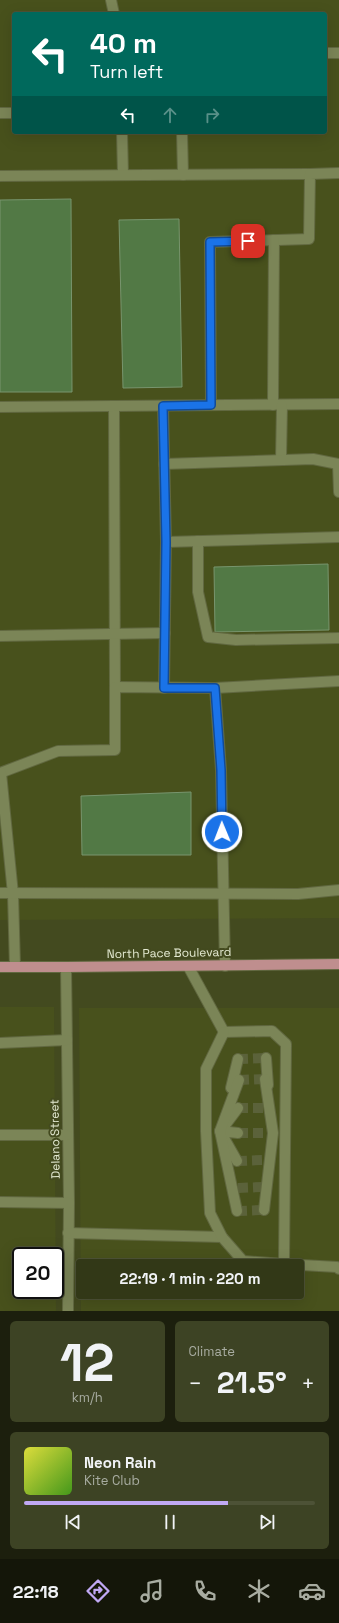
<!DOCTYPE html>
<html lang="en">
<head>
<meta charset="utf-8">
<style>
	:root { --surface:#323817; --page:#3d4324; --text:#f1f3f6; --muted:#a8aca1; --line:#4d5236; --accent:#c0a8f4 }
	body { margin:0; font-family:"Space Grotesk",sans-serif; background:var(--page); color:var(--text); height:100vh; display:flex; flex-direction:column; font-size:15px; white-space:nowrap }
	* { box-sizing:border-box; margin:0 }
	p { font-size:13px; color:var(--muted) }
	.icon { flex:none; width:22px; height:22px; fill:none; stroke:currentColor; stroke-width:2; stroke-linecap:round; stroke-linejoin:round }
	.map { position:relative; height:1311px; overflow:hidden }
	.panel { display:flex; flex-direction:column; gap:10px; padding:10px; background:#1c1f0d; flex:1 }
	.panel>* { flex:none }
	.hud { position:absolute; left:12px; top:12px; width:315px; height:122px; border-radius:4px; box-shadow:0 4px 16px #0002,0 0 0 1px var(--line); background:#00695c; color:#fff; overflow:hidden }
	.speed { position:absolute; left:12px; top:1247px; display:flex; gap:8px; font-size:20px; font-weight:700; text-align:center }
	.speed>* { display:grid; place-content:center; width:52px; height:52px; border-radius:50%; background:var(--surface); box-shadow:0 4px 16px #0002,0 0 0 1px var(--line); line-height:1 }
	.speed .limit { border:2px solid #111; border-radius:6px; background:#fff; color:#111 }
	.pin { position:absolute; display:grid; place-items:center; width:34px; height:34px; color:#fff; margin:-17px; border-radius:8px; box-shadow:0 2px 6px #0006 }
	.me { position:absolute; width:44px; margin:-22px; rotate:359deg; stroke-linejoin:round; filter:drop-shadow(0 0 3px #0008) }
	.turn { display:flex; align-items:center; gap:14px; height:84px; padding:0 12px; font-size:18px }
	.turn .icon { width:52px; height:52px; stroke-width:2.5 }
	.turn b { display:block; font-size:28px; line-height:34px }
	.lanes { display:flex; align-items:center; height:38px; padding:0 12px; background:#0003; justify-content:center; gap:20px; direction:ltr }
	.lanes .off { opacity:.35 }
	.big { font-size:30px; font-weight:600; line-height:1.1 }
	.panel .card { flex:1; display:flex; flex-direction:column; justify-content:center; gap:6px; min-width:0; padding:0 14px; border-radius:6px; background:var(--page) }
	.panel .dial { align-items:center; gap:0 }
	.dial b { font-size:52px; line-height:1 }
	.song { display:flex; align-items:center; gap:12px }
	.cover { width:48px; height:48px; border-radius:6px; background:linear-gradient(135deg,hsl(60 70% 55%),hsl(100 70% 35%)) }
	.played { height:4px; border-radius:2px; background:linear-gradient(90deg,var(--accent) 70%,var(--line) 70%) }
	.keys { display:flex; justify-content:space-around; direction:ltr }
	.heat { display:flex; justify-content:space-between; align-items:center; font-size:22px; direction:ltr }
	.panel .tiles { flex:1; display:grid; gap:10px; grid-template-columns:1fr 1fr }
	.card:last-child { grid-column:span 2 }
	.trip { position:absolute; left:76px; top:1259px; width:228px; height:40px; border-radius:4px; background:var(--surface); box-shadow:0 4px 16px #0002,0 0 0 1px var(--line); font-weight:600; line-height:40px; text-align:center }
	.tab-bar { display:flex; height:64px; justify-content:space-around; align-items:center; background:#141609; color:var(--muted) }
	.tab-bar .icon { width:28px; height:28px }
	.tab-bar .active { color:var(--accent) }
	.tab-bar b { font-size:18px; color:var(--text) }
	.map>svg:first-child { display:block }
	.built { fill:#48511c; fill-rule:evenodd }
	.building { fill:#527945; stroke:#78956e }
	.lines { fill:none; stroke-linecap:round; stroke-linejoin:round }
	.minor-tunnel { stroke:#5b623a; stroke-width:10; stroke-dasharray:10 5; stroke-linecap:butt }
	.minor-casing { stroke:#616840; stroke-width:12 }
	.major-casing { stroke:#616840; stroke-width:12 }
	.minor { stroke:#7b8557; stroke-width:10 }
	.major { stroke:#bf8e8e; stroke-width:10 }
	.route-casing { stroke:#114b97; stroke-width:10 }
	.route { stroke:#1a73e8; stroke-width:7 }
	.labels { text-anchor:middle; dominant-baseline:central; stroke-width:4; stroke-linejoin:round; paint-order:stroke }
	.street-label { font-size:12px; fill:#e4ead2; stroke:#434a1f }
</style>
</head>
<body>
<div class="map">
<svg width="339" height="1311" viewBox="0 0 339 1311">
	<rect width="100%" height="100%" fill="#434a1f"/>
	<g class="built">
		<path d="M 0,0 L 339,0 L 339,918 L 0,920 ZM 14,14 L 325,14 L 325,132 L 14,132 Z"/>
		<path d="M 0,1007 L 54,1007 L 56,1311 L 0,1311 ZM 21,1256 L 55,1256 L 55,1290 L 21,1290 Z"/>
		<path d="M 79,1008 L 339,1008 L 339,1311 L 81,1311 ZM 83,1266 L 297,1266 L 297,1292 L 83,1292 Z"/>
	</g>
	<g class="building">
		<polygon points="71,199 72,392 0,392 0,200"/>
		<polygon points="179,219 182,387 123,388 119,220"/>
		<polygon points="328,564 329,630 215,632 214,567"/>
		<polygon points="191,792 191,855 82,855 81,796"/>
	</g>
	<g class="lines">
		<g class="minor-tunnel">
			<polyline points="238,1059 266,1058"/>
			<polyline points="239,1080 265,1079"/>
			<polyline points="238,1108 265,1108"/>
			<polyline points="238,1133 265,1133"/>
			<polyline points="237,1161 264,1160"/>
			<polyline points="238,1188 263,1187"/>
			<polyline points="237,1211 264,1210"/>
		</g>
		<g class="minor-casing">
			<g id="minor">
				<polyline points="111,0 114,14"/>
				<polyline points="325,53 339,53"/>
				<polyline points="0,113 14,113"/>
				<polyline points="122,132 123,175"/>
				<polyline points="182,132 183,175"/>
				<polyline points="0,176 310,174"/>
				<polyline points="211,405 210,242 309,239 310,174 339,173"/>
				<polyline points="273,405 274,240"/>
				<polyline points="114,406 115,687"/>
				<polyline points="163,406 166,542 164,688"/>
				<polyline points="0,407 339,404"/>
				<polyline points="281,460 282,405"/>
				<polyline points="164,464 313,459 338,464 339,492"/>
				<polyline points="198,541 198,592 208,637 236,640 339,638"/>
				<polyline points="166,542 339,537"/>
				<polyline points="0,636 165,633"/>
				<polyline points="215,688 339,681"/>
				<polyline points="0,773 58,751 115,750 115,687 215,688 221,770 225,966"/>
				<polyline points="1,773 13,894 15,967"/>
				<polyline points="0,893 298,894 339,890"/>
				<polyline points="188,966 224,1032"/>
				<polyline points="66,967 69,1203 68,1311"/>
				<polyline points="0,1043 67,1040"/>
				<polyline points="266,1058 268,1085"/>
				<polyline points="231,1088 238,1059"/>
				<polyline points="226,1124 238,1108"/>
				<polyline points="0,1135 67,1135"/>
				<polyline points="237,1161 220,1131 238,1133"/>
				<polyline points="0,1202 69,1203"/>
				<polyline points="264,1210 273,1133 265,1079"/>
				<polyline points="237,1211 220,1131 239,1080"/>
				<polyline points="68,1233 222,1237 243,1261 284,1264 286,1044 272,1031 224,1032"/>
				<polyline points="222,1237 210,1213 206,1131 206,1069 224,1032"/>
				<polyline points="284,1264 337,1267 339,1269"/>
			</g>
		</g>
		<g class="major-casing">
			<polyline id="major" points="0,967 66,967 339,964"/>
		</g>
		<use href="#minor" class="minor"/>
		<use href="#major" class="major"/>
	</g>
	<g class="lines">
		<g class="route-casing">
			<polyline id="route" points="222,832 221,770 215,688 164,688 166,542 163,406 211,405 210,242 248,241"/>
		</g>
		<use href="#route" class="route"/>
	</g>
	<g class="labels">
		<g class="street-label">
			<text transform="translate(169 953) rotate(-1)">North Pace Boulevard</text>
			<text transform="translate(55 1139) rotate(-91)">Delano Street</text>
		</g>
	</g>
</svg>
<div class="speed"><div class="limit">20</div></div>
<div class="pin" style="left:248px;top:241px;background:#d93025"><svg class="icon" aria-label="arrive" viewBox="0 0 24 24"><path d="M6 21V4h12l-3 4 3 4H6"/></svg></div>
<svg class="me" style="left:222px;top:832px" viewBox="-20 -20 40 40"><circle r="17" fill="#1a73e8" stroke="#fff" stroke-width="3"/><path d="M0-11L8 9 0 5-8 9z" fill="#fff"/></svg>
<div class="trip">22:19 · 1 min · 220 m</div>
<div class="hud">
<div class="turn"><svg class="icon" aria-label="left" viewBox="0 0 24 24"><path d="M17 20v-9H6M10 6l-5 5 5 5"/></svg><div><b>40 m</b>Turn left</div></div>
<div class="lanes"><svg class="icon" aria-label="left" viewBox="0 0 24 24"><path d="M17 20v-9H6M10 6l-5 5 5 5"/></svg><svg class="icon off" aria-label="ahead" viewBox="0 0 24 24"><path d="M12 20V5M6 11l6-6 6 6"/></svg><svg class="icon off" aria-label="right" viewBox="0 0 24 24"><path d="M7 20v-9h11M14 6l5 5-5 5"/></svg></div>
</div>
</div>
<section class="panel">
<div class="tiles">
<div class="card dial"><b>12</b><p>km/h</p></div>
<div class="card"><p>Climate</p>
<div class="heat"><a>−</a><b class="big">21.5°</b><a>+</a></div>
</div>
<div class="card">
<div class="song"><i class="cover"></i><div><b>Neon Rain</b><p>Kite Club</p></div></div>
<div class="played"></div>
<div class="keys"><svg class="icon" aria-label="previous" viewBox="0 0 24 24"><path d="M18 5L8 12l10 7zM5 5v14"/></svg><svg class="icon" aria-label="pause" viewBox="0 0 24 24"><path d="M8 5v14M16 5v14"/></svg><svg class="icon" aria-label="next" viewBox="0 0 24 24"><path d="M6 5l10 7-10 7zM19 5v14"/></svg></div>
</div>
</div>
</section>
<nav class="tab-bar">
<b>22:18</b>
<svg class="icon active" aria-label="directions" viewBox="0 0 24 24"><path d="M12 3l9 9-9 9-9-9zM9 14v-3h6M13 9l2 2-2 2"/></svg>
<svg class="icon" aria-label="music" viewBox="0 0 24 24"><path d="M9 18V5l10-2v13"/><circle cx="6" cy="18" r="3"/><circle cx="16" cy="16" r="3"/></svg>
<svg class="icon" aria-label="phone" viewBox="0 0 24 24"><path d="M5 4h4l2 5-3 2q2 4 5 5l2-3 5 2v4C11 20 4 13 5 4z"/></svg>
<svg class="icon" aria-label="climate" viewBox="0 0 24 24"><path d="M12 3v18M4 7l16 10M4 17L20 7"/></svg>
<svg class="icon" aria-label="car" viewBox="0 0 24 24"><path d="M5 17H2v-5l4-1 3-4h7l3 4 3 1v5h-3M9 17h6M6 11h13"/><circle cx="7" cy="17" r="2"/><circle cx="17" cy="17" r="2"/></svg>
</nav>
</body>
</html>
